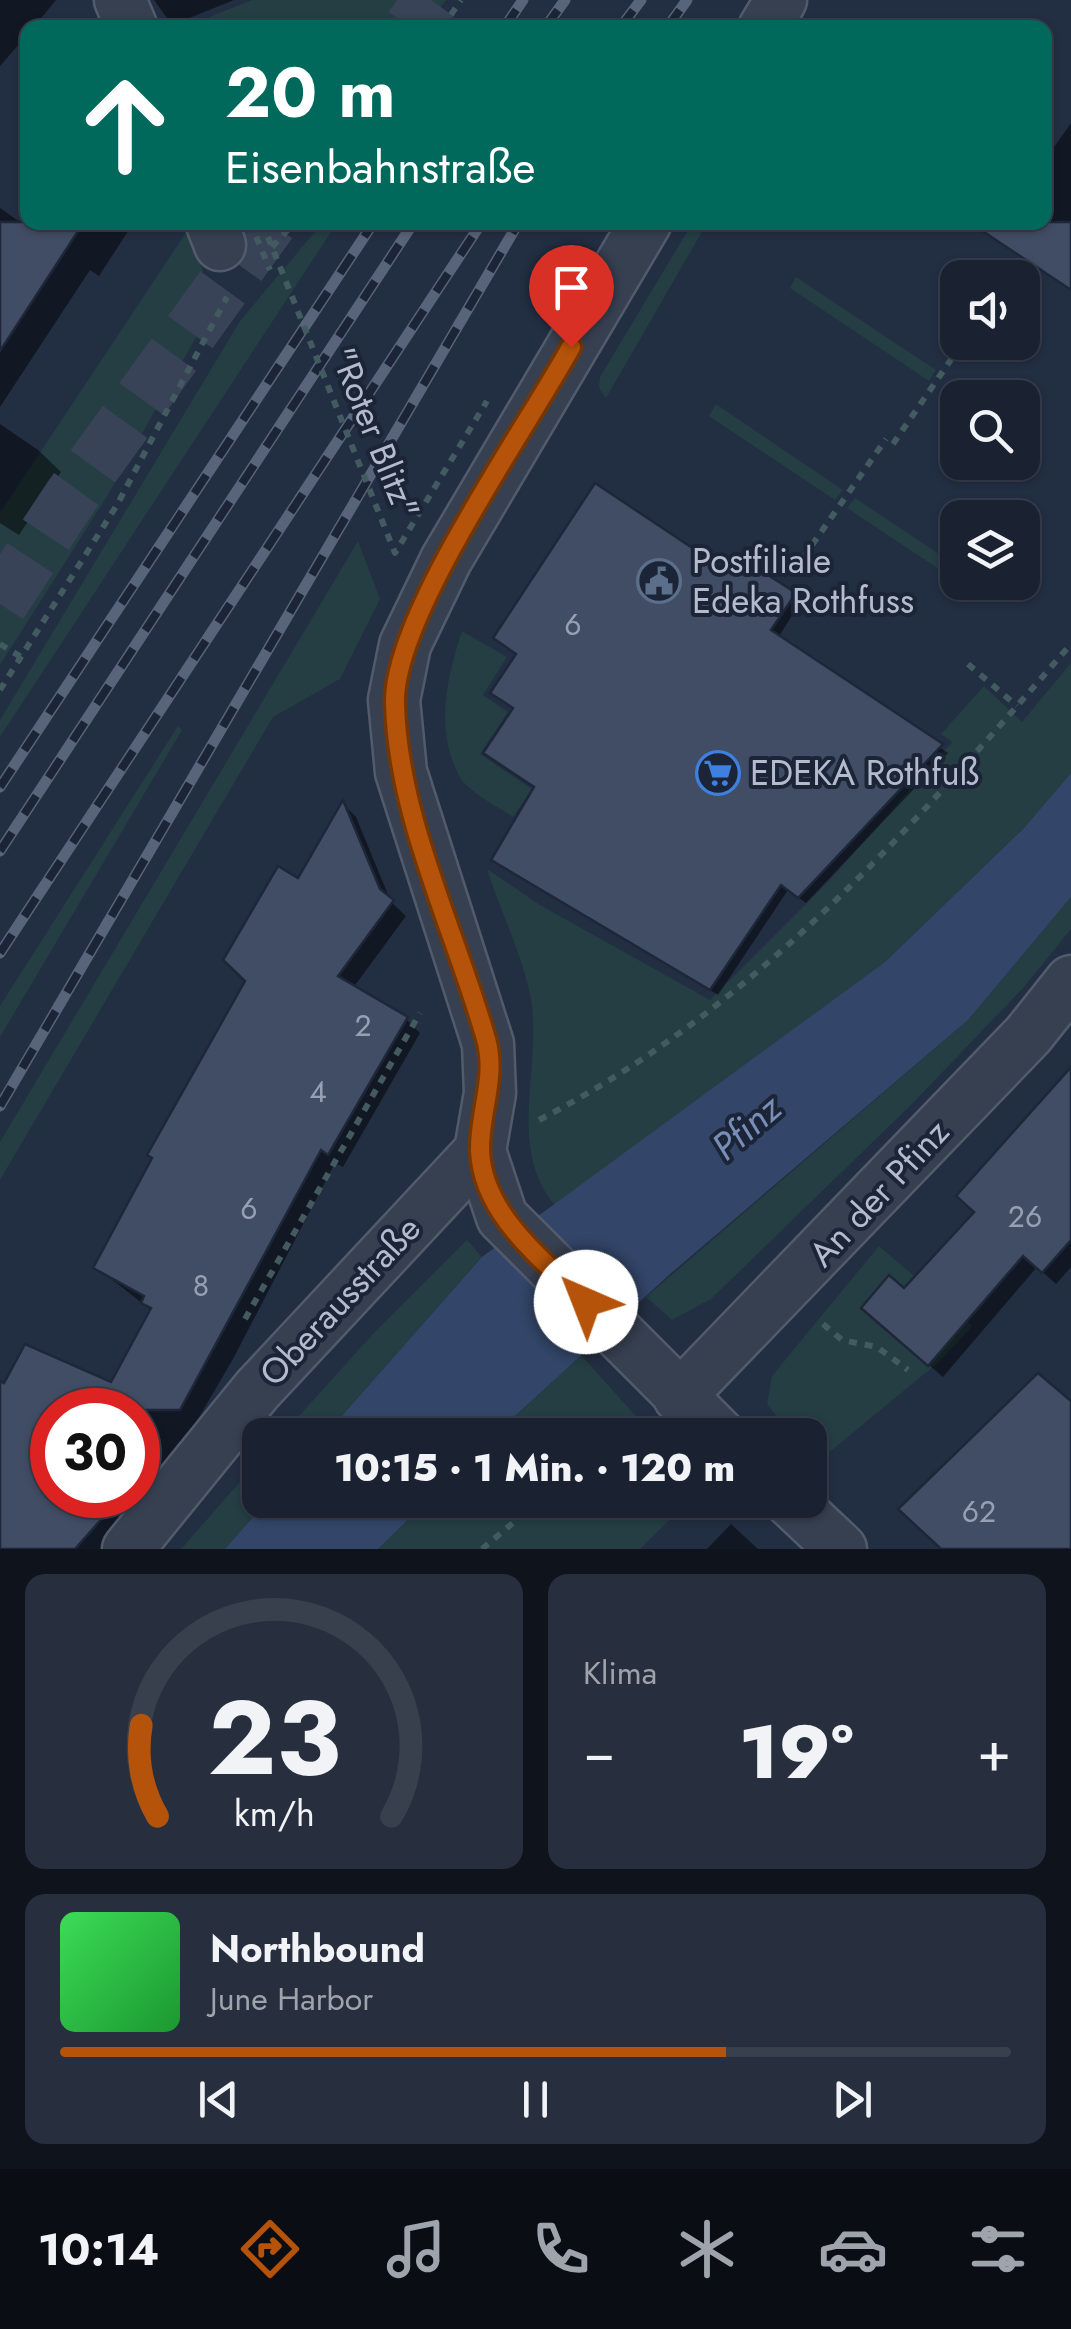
<!DOCTYPE html>
<html lang="de">
<head>
<meta charset="utf-8">
<style>
	:root { --surface:#1a2232; --page:#272f3e; --text:#f1f3f6; --muted:#9fa4ac; --line:#383f4d; --accent:#b45309 }
	body { margin:0; font-family:Jost,sans-serif; background:var(--page); color:var(--text); height:100vh; display:flex; flex-direction:column; font-size:38px; white-space:nowrap }
	* { box-sizing:border-box; margin:0 }
	p { font-size:32px; color:var(--muted) }
	.icon { flex:none; width:55px; height:55px; fill:none; stroke:currentColor; stroke-width:2; stroke-linecap:round; stroke-linejoin:round }
	.map { position:relative; height:1549px; overflow:hidden }
	.side { display:flex; flex-direction:column; gap:25px; padding:25px; background:#0e131c; flex:1 }
	.side>* { flex:none }
	.banner { position:absolute; left:20px; top:20px; width:1032px; height:210px; border-radius:20px; box-shadow:0 2px 8px #0004,0 0 0 2px var(--line); background:#00695c; color:#fff; overflow:hidden }
	.tools { position:absolute; left:940px; top:260px; display:grid; gap:20px }
	.tools a { display:grid; place-items:center; width:100px; height:100px; border-radius:20px; background:var(--surface); box-shadow:0 2px 8px #0004,0 0 0 2px var(--line); font-size:50px }
	.speed { position:absolute; left:30px; top:1388px; display:flex; gap:20px; font-size:50px; font-weight:700; text-align:center }
	.speed>* { display:grid; place-content:center; width:130px; height:130px; border-radius:50%; background:var(--surface); box-shadow:0 2px 8px #0004,0 0 0 2px var(--line); line-height:1 }
	.speed .limit { border:15px solid #d22; background:#fff; color:#111 }
	.pin { position:absolute; display:grid; place-items:center; width:85px; height:85px; color:#fff; margin:-102px -42px; border-radius:50% 50% 50% 0; rotate:-45deg; box-shadow:0 0 10px #0007 }
	.pin .icon { rotate:45deg }
	.me { position:absolute; width:110px; margin:-55px; rotate:316deg; stroke-linejoin:round; filter:drop-shadow(0 0 8px #0008) }
	.turn { display:flex; align-items:center; gap:35px; height:210px; padding:0 40px; font-size:45px }
	.turn .icon { width:130px; height:130px; stroke-width:2.5 }
	.turn b { display:block; font-size:70px; line-height:85px }
	.big { font-size:75px; font-weight:800; line-height:1.1 }
	.side .card { flex:1; display:flex; flex-direction:column; justify-content:center; gap:15px; min-width:0; padding:0 35px; border-radius:20px; background:var(--page) }
	.side .dial { align-items:center; gap:0 }
	.dial svg { height:260px; overflow:visible; fill:none; stroke:var(--line); stroke-width:7; stroke-linecap:round; text-anchor:middle }
	.dial text { fill:var(--text); stroke:none }
	.song { display:flex; align-items:center; gap:30px }
	.cover { width:120px; height:120px; border-radius:15px; background:linear-gradient(135deg,hsl(130 70% 55%),hsl(130 70% 35%)) }
	.played { height:10px; border-radius:5px; background:linear-gradient(90deg,var(--accent) 70%,var(--line) 70%) }
	.keys { display:flex; justify-content:space-around; direction:ltr }
	.heat { display:flex; justify-content:space-between; align-items:center; font-size:55px; direction:ltr }
	.side .tiles { flex:1; display:grid; gap:25px; grid-template-columns:1fr 1fr }
	.card:last-child { grid-column:span 2 }
	.trip { position:absolute; left:242px; top:1418px; width:585px; height:100px; border-radius:20px; background:var(--surface); box-shadow:0 2px 8px #0004,0 0 0 2px var(--line); font-weight:800; line-height:100px; text-align:center }
	.menu { display:flex; height:160px; justify-content:space-around; align-items:center; background:#0a0e14; color:var(--muted) }
	.menu .icon { width:70px; height:70px }
	.menu .on { color:var(--accent) }
	.menu b { font-size:45px; color:var(--text) }
	.map>svg:first-child { display:block }
	.green { fill:#243e43 }
	.water { fill:#334669 }
	.shadow { fill:#0007; fill-rule:evenodd }
	.building { fill:#414d64; stroke:#1e2739; stroke-width:2.5 }
	.lines { fill:none; stroke-linecap:round; stroke-linejoin:round }
	.highway-tunnel { stroke:#384357; stroke-width:55; stroke-dasharray:55 28; stroke-linecap:butt }
	.street-casing { stroke:#525b6c; stroke-width:55 }
	.path { stroke:#435b60; stroke-width:6; stroke-dasharray:8 8; stroke-linecap:butt }
	.street { stroke:#374051; stroke-width:50 }
	.rail-casing { stroke:#586479; stroke-width:11 }
	.rail { stroke:#1c2537; stroke-width:8; stroke-dasharray:22; stroke-linecap:butt }
	.path-bridge { stroke:#435b60; stroke-width:6; stroke-dasharray:8 8; stroke-linecap:butt }
	.route-casing { stroke:#753606; stroke-width:25 }
	.route { stroke:#b45309; stroke-width:18 }
	.labels { text-anchor:middle; dominant-baseline:central; stroke-width:8; stroke-linejoin:round; paint-order:stroke }
	.number-label { font-size:30px; fill:#96a0b2 }
	.street-label { font-size:35px; fill:#b3bbcc; stroke:#1c2537 }
	.poi-label { font-size:35px; fill:#b3bbcc; stroke:#1c2537; text-anchor:start }
	.water-label { font-size:38px; font-style:italic; fill:#788eb7; stroke:#1c2537 }
</style>
</head>
<body>
<div class="map">
<svg width="1071" height="1549" viewBox="0 0 1071 1549">
	<rect width="100%" height="100%" fill="#222e42"/>
	<g class="green">
		<polygon points="252,0 446,0 425,27 184,27"/>
		<polygon points="323,222 337,223 0,737 0,720 240,321"/>
		<polygon points="693,222 707,223 606,398 599,388 600,377"/>
		<polygon points="191,225 203,272 199,332 106,498 0,665 0,513"/>
		<polygon points="796,277 936,370 929,381 790,288"/>
		<polygon points="716,404 843,490 835,500 709,416"/>
		<polygon points="855,498 957,566 957,581 847,508"/>
		<polygon points="358,541 380,599 340,679 273,717 0,1180 0,1142"/>
		<path d="M 462,631 L 507,657 L 483,695 L 508,712 L 480,754 L 532,789 L 513,817 C 497,806 467,792 458,774 C 435,727 447,677 462,631 Z"/>
		<path d="M 1071,663 L 1071,773 L 1024,828 L 885,962 L 555,1205 C 505,1147 544,1064 530,994 C 521,952 500,910 487,869 L 540,905 L 710,1000 L 828,882 L 952,742 L 941,734 L 984,686 L 1022,722 Z"/>
		<polygon points="178,726 182,730 0,1037 0,1006"/>
		<polygon points="1071,897 1071,929 1024,987 913,1103 711,1299 672,1320 646,1297 968,1020"/>
		<polygon points="467,1240 482,1257 325,1435 282,1435 371,1336"/>
		<polygon points="879,1246 972,1326 940,1361 815,1464 810,1458 810,1435 792,1435 767,1404 772,1376"/>
		<polygon points="581,1355 653,1435 494,1435"/>
		<polygon points="260,1459 260,1500 268,1500 225,1549 181,1549"/>
		<polygon points="428,1500 689,1500 640,1549 378,1549"/>
	</g>
	<g class="water">
		<polygon points="1071,773 1071,897 968,1020 670,1274 494,1435 325,1435 482,1257 885,962 1024,828"/>
		<polygon points="268,1500 428,1500 378,1549 225,1549"/>
	</g>
	<g class="shadow">
		<polygon points="0,0 56,0 33,28 28,28 28,34 0,66"/>
		<polygon points="154,0 234,0 172,25"/>
		<polygon points="1071,123 1071,290 1045,222 1045,160"/>
		<polygon points="0,208 31,230 36,222 134,222 99,276 90,270 0,407"/>
		<polygon points="0,424 38,450 61,472 19,535 0,523"/>
		<polygon points="727,574 794,595 801,601 778,638 948,753 806,903 788,890 718,995 494,860"/>
		<path d="M 343,804 L 356,817 L 391,902 L 406,916 L 353,988 L 406,1019 L 420,1033 L 343,1167 L 335,1163 L 233,1359 L 163,1479 L 105,1549 L 0,1549 L 0,1425 L 112,1386 L 152,1311 L 96,1267 ZM 52,1410 L 138,1410 L 138,1495 L 52,1495 Z"/>
		<polygon points="1071,1088 1071,1267 1056,1284 1037,1267 943,1377 877,1321 976,1213"/>
		<polygon points="731,1524 758,1549 707,1549"/>
	</g>
	<g class="building">
		<polygon points="0,222 84,222 0,351"/>
		<polygon points="969,222 1071,222 1071,290"/>
		<polygon points="595,483 727,571 739,556 796,593 771,630 943,744 798,898 781,885 710,990 491,860 534,787 483,753 513,708 490,693 516,654 493,638"/>
		<polygon points="343,800 380,889 394,900 338,976 408,1017 328,1155 321,1150 180,1410 52,1410 52,1495 123,1495 75,1549 0,1549 0,1381 4,1383 25,1344 111,1382 151,1308 141,1303 144,1296 93,1268 152,1158 147,1155 245,981 223,960 278,866 298,878"/>
		<polygon points="1071,1067 1071,1240 1042,1273 1023,1256 928,1366 861,1308 889,1275 904,1288 974,1212 956,1196"/>
		<polygon points="1038,1373 1071,1401 1071,1549 941,1549 898,1509"/>
	</g>
	<g class="lines">
		<g class="highway-tunnel">
			<polyline points="411,28 431,0"/>
			<polyline points="0,604 70,498 270,222"/>
		</g>
		<g class="street-casing">
			<g id="street">
				<polyline points="120,0 132,28"/>
				<polyline points="764,28 781,0"/>
				<polyline points="211,222 220,245"/>
				<polyline points="646,222 446,560 405,645 394,700 401,772 488,1044 490,1093 480,1151 502,1217 720,1435"/>
				<polyline points="679,1397 1028,1035 1071,981"/>
				<polyline points="789,1500 841,1549"/>
				<polyline points="128,1549 257,1390 480,1151"/>
			</g>
		</g>
		<g class="path">
			<polyline points="442,28 461,0"/>
			<polyline points="272,247 295,222"/>
			<polyline points="893,444 963,342"/>
			<polyline points="803,558 886,439"/>
			<polyline points="0,644 21,657"/>
			<polyline points="968,664 1017,706"/>
			<polyline points="0,690 117,505 227,297"/>
			<path d="M 539,1120 C 758,1007 912,827 1071,644"/>
			<polyline points="245,1319 420,1013"/>
			<polyline points="823,1324 842,1340 877,1347 908,1370"/>
			<polyline points="616,1435 635,1422"/>
			<polyline points="482,1549 540,1500"/>
		</g>
		<use href="#street" class="street"/>
		<g class="rail-casing">
			<g id="rail">
				<polyline points="504,28 523,0"/>
				<polyline points="545,28 565,0"/>
				<polyline points="620,28 641,0"/>
				<polyline points="667,28 687,0"/>
				<polyline points="0,787 374,222"/>
				<polyline points="0,851 414,222"/>
				<polyline points="0,953 482,222"/>
				<polyline points="0,1106 519,222"/>
			</g>
		</g>
		<use href="#rail" class="rail"/>
		<g class="path-bridge">
			<polyline points="250,222 270,270"/>
			<polyline points="262,222 395,553 487,401"/>
		</g>
	</g>
	<g class="lines">
		<g class="route-casing">
			<path id="route" d="M 571,347 C 526,429 392,618 395,704 C 398,818 455,930 486,1039 C 497,1077 479,1113 480,1151 C 483,1216 544,1260 586,1302"/>
		</g>
		<use href="#route" class="route"/>
	</g>
	<defs>
		<g id="civic-ring" transform="scale(2.25)"><circle r="9.5" fill="#1c2537" stroke="#5c6f8a" stroke-width="1.5"/><path d="M-.6-6.5H3V-4.5H.6V-3L4-1V1h2V6H-6V1h2V-1L-.6-3ZM-1.2 2.5V6h2.4V2.5Z" fill="#5c6f8a"/></g>
		<g id="supermarket-ring" transform="scale(2.25)"><circle r="9.5" fill="#1c2537" stroke="#3f7fe0" stroke-width="1.5"/><path d="M-6-5.5h2.5l.6 2H6L4.5 2H-2.5L-4.4-4H-6ZM-1.5 3.2a1.3 1.3 0 1 0 .1 0ZM3 3.2a1.3 1.3 0 1 0 .1 0Z" fill="#3f7fe0"/></g>
	</defs>
	<g fill-rule="evenodd">
		<use href="#civic-ring" x="659" y="581"/>
		<use href="#supermarket-ring" x="718" y="773"/>
	</g>
	<g class="labels">
		<g class="number-label">
			<text x="573" y="624">6</text>
			<text x="363" y="1025">2</text>
			<text x="318" y="1091">4</text>
			<text x="249" y="1208">6</text>
			<text x="1025" y="1216">26</text>
			<text x="201" y="1285">8</text>
			<text x="979" y="1511">62</text>
		</g>
		<g class="street-label">
			<text transform="translate(375 433) rotate(68)">"Roter Blitz"</text>
			<text transform="translate(879 1193) rotate(-47)">An der Pfinz</text>
			<text transform="translate(340 1301) rotate(-47)">Oberausstraße</text>
		</g>
		<g class="poi-label">
			<text x="692" y="561">Postfiliale<tspan x="692" dy="40">Edeka Rothfuss</tspan></text>
			<text x="750" y="773">EDEKA Rothfuß</text>
		</g>
		<g class="water-label">
			<text transform="translate(746 1127) rotate(-41)">Pfinz</text>
		</g>
	</g>
</svg>
<div class="tools">
<a><svg class="icon" aria-label="sound" viewBox="0 0 24 24"><path d="M4 9h4l5-4v14l-5-4H4zM17 9q2 3 0 6"/></svg></a>
<a><svg class="icon" aria-label="search" viewBox="0 0 24 24"><circle cx="10" cy="10" r="6"/><path d="M15 15l6 6"/></svg></a>
<a><svg class="icon" aria-label="layers" viewBox="0 0 24 24"><path d="M12 4l9 5-9 5-9-5zM3 14l9 5 9-5"/></svg></a>
</div>
<div class="speed"><div class="limit">30</div></div>
<div class="pin" style="left:571px;top:347px;background:#d93025"><svg class="icon" aria-label="arrive" viewBox="0 0 24 24"><path d="M6 21V4h12l-3 4 3 4H6"/></svg></div>
<svg class="me" style="left:586px;top:1302px" viewBox="-20 -20 40 40"><circle r="19" fill="#fff"/><path d="M0-13L10 11 0 6-10 11z" fill="#b45309"/></svg>
<div class="trip">10:15 · 1 Min. · 120 m</div>
<div class="banner">
<div class="turn"><svg class="icon" aria-label="ahead" viewBox="0 0 24 24"><path d="M12 20V5M6 11l6-6 6 6"/></svg><div><b>20 m</b>Eisenbahnstraße</div></div>
</div>
</div>
<section class="side">
<div class="tiles">
<div class="card dial"><svg viewBox="0 0 100 80">
<path d="M14 69A42 42 0 1 1 86 69"/>
<path d="M14 69A42 42 0 0 1 9 41" stroke="#b45309"/>
<text x="50" y="56" font-size="32" font-weight="700">23</text>
<text x="50" y="72" font-size="11">km/h</text>
</svg></div>
<div class="card"><p>Klima</p>
<div class="heat"><a>−</a><b class="big">19°</b><a>+</a></div>
</div>
<div class="card">
<div class="song"><i class="cover"></i><div><b>Northbound</b><p>June Harbor</p></div></div>
<div class="played"></div>
<div class="keys"><svg class="icon" aria-label="previous" viewBox="0 0 24 24"><path d="M18 5L8 12l10 7zM5 5v14"/></svg><svg class="icon" aria-label="pause" viewBox="0 0 24 24"><path d="M8 5v14M16 5v14"/></svg><svg class="icon" aria-label="next" viewBox="0 0 24 24"><path d="M6 5l10 7-10 7zM19 5v14"/></svg></div>
</div>
</div>
</section>
<nav class="menu">
<b>10:14</b>
<svg class="icon on" aria-label="directions" viewBox="0 0 24 24"><path d="M12 3l9 9-9 9-9-9zM9 14v-3h6M13 9l2 2-2 2"/></svg>
<svg class="icon" aria-label="music" viewBox="0 0 24 24"><path d="M9 18V5l10-2v13"/><circle cx="6" cy="18" r="3"/><circle cx="16" cy="16" r="3"/></svg>
<svg class="icon" aria-label="phone" viewBox="0 0 24 24"><path d="M5 4h4l2 5-3 2q2 4 5 5l2-3 5 2v4C11 20 4 13 5 4z"/></svg>
<svg class="icon" aria-label="climate" viewBox="0 0 24 24"><path d="M12 3v18M4 7l16 10M4 17L20 7"/></svg>
<svg class="icon" aria-label="car" viewBox="0 0 24 24"><path d="M5 17H2v-5l4-1 3-4h7l3 4 3 1v5h-3M9 17h6M6 11h13"/><circle cx="7" cy="17" r="2"/><circle cx="17" cy="17" r="2"/></svg>
<svg class="icon" aria-label="filters" viewBox="0 0 24 24"><path d="M4 7h16M4 17h16"/><circle cx="9" cy="7" r="2"/><circle cx="15" cy="17" r="2"/></svg>
</nav>
</body>
</html>
